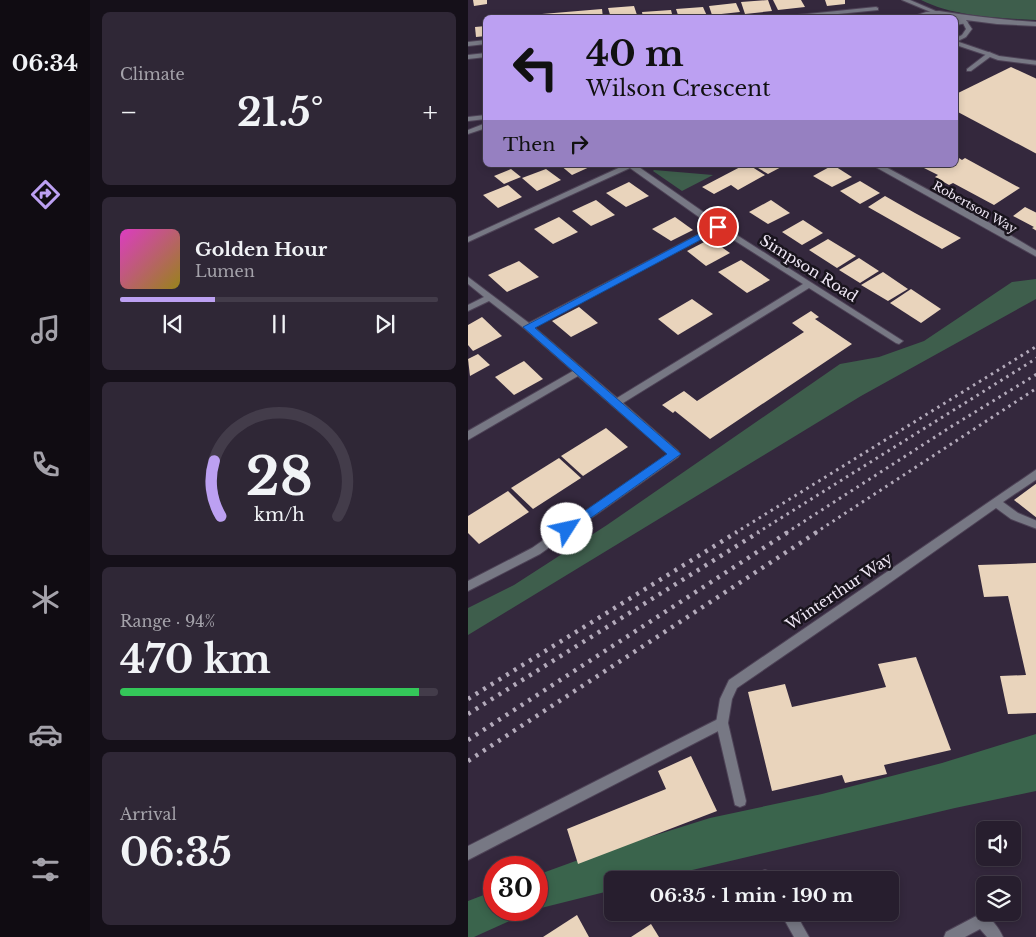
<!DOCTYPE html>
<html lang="en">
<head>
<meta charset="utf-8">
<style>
	:root { --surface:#271e2e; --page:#2f2736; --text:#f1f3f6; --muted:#a4a2aa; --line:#433c4a; --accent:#bca0f2 }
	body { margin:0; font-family:"Libre Baskerville",serif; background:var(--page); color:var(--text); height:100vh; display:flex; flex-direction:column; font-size:19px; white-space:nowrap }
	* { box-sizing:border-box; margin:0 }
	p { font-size:16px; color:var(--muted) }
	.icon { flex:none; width:28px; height:28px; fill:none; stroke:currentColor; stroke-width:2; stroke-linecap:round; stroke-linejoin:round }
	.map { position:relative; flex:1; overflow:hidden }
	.drawer { display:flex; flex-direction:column; gap:12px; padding:12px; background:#151019; width:378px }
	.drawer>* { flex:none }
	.banner { position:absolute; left:15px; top:15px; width:475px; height:152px; border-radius:8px; box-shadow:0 2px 8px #0003,0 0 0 1px var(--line); background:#bca0f2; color:#111; overflow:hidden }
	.tools { position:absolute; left:508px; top:821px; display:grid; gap:10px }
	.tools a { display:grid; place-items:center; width:45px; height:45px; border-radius:8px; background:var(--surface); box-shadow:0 2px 8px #0003,0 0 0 1px var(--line); font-size:25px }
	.speed { position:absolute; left:15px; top:856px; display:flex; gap:10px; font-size:25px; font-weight:700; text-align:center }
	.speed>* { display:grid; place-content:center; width:65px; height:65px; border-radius:50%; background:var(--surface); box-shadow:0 2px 8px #0003,0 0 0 1px var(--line); line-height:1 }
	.speed .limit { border:8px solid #d22; background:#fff; color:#111 }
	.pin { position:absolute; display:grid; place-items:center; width:42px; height:42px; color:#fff; margin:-21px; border:2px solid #fff; border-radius:50%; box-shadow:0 1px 5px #0007 }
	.me { position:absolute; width:55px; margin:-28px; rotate:55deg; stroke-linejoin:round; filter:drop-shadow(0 0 4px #0008) }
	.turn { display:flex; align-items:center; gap:18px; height:105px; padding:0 20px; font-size:22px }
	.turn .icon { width:65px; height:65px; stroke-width:2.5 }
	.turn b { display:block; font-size:35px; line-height:42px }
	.then { display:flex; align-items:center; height:48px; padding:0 20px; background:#0003; gap:10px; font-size:19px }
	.big { font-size:38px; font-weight:800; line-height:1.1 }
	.drawer .widget { flex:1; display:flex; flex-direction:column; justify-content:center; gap:8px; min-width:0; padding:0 18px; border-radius:8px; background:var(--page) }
	.drawer .dial { align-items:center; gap:0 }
	.dial svg { height:130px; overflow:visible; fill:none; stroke:var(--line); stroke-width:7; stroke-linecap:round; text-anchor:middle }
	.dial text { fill:var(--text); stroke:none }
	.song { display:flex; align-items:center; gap:15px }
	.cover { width:60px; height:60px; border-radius:8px; background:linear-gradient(135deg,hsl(310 70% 55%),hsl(50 70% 35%)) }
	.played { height:5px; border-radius:2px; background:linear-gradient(90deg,var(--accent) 30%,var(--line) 30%) }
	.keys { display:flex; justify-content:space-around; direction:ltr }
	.heat { display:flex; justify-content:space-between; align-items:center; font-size:28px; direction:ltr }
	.charge { height:8px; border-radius:4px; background:linear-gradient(90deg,#34c759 94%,var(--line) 0) }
	.trip { position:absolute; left:136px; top:871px; width:295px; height:50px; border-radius:8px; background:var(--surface); box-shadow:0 2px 8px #0003,0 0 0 1px var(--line); font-weight:800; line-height:50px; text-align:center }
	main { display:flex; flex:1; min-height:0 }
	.menu { display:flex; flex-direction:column; width:90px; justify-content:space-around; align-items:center; background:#100c12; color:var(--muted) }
	.menu .icon { width:35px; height:35px }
	.menu .on { color:var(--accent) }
	.menu b { font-size:22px; color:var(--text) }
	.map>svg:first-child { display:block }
	.green { fill:#3e5e4c }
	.forest { fill:#3a644c }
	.building { fill:#e9d4bc }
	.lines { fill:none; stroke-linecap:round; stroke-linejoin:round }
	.service-casing { stroke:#4e4357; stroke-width:2 }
	.minor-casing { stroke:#4e4357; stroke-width:2 }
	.tertiary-casing { stroke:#4e4357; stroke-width:2 }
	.service { fill:#777884; fill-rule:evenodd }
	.minor { fill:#777884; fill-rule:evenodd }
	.tertiary { fill:#777884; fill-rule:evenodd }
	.rail-far1 { stroke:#b3aaba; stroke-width:3; stroke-dasharray:2.5 4.5; stroke-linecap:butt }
	.rail { stroke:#b3aaba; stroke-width:4.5; stroke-dasharray:3 6; stroke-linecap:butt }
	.route { fill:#1a73e8; stroke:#114b97 }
	.labels { text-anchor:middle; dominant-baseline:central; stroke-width:5; stroke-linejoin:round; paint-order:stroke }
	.far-street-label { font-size:12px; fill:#efe7f5; stroke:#19141d }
	.street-label { font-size:15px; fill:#efe7f5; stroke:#19141d }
</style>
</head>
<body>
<main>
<nav class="menu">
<b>06:34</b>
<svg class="icon on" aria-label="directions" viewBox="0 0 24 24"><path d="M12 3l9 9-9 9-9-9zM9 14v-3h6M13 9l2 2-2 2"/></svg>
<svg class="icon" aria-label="music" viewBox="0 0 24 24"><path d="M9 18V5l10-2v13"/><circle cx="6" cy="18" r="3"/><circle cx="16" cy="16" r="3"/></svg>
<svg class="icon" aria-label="phone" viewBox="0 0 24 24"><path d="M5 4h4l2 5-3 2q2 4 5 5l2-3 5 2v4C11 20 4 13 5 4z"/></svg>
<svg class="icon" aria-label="climate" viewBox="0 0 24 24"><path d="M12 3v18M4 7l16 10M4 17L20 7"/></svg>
<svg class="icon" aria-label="car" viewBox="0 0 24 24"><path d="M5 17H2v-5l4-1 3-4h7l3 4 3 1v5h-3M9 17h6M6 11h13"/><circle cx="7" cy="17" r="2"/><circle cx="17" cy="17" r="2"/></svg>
<svg class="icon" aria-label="filters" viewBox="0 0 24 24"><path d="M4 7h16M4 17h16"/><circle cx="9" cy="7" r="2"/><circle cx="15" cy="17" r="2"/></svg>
</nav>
<section class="drawer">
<div class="widget"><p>Climate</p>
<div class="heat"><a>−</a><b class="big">21.5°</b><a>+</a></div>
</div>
<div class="widget">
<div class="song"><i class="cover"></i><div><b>Golden Hour</b><p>Lumen</p></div></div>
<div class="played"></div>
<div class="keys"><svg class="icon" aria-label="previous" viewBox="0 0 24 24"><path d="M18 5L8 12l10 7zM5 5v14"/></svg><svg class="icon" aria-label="pause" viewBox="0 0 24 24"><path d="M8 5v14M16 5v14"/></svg><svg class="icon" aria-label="next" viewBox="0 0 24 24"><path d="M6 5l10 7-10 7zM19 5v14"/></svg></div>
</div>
<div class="widget dial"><svg viewBox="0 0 100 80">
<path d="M14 69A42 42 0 1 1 86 69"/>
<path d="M14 69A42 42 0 0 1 10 35" stroke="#bca0f2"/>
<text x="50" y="56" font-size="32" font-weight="700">28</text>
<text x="50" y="72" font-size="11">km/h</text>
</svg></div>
<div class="widget"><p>Range · 94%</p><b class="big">470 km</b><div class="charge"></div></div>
<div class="widget"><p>Arrival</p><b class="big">06:35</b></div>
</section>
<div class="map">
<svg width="569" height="937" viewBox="0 0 569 937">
	<rect width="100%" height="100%" fill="#34283d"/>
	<g class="green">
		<path d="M 453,0 L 568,0 L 568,20 C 531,18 487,17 453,0 Z"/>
		<polygon points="186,170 245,175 214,191 185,171"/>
		<polygon points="568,279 568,299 393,396 0,635 0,608 46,585 139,525 372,364 411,357 456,341 544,282"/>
	</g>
	<g class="forest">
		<polygon points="568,734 568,791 487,808 182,880 145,880 145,890 69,909 69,875 124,855 242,818 354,794 474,763"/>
		<polygon points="26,891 26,910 66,910 6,937 0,937 0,901"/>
	</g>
	<g class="building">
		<polygon points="5,0 19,0 19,4 6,6"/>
		<polygon points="300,0 304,11 277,14 273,2"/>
		<polygon points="305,0 333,0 337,7 310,10"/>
		<polygon points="357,0 377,0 377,4 359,6"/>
		<polygon points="268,3 272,12 244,15 241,6"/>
		<polygon points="166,6 169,15 143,18 140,8"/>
		<polygon points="235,7 239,16 211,18 208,9"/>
		<polygon points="134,9 135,18 75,18 74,14"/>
		<polygon points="203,10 205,18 175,18 174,12"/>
		<polygon points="18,26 18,36 8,37 7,27"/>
		<polygon points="543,67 569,79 569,154 488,111 488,94"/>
		<polygon points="488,156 494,160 497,158 552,188 526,205 485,183 481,185 467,177 470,175 450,165 488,165"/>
		<polygon points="92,165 126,165 104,175"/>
		<polygon points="276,165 281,165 297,175 270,190 263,185 246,194 234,187"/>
		<polygon points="285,165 317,165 300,174"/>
		<polygon points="365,165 384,177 364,187 345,176"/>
		<polygon points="43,169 53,177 36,184 26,176"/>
		<polygon points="78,169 93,180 69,191 54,178"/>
		<polygon points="392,181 412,193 392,204 372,191"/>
		<polygon points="161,182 181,196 158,207 138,193"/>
		<polygon points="40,185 54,197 30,208 15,195"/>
		<polygon points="417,196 447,213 493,238 474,249 400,207"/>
		<polygon points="128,200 147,215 123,226 104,211"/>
		<polygon points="303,200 322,213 300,224 281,212"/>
		<polygon points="557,207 569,213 569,231 564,228 566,227 545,216"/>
		<polygon points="91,217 110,232 85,244 66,229"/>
		<polygon points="207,217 225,230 203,241 184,229"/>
		<polygon points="335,220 355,233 334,245 314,232"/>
		<polygon points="242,239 262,253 238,266 219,251"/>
		<polygon points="360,239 388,256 369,268 341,250"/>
		<polygon points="391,258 411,271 392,283 371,270"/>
		<polygon points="273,260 302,280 279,293 250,272"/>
		<polygon points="51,261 71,277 39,292 20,275"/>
		<polygon points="415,272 440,289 420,301 393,285"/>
		<polygon points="443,289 473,309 453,323 422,303"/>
		<polygon points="224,299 245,314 210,335 190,319"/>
		<polygon points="111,307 130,323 103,337 84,321"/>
		<polygon points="343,311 351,317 347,319 384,344 242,439 207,411 205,413 194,405 216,391 229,401 336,332 324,323"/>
		<polygon points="14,317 34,336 5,351 0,345 0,325"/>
		<polygon points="10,354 22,365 2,376 0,359"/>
		<polygon points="56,361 75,379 46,395 27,377"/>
		<polygon points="138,428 160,447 115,476 93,456"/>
		<polygon points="91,458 113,478 65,509 43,488"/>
		<polygon points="569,483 569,518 546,500"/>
		<polygon points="40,491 61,512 11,544 0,533 0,516"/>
		<polygon points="569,563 569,713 540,714 532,676 558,675 540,596 516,597 510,565"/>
		<polygon points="448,657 483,750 416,765 419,774 377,783 374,775 304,791 280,692 317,684 324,707 418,687 410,664"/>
		<polygon points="223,756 249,811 110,864 99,829 198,789 190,771"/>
		<polygon points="109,915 121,937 75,937"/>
		<polygon points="183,924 191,937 163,937"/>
	</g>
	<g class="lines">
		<g class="service-casing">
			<g id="service">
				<polygon points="497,20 500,22 499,23 488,25 488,21"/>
				<polygon points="521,52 531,56 569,61 569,65 530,60 522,57 503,71 499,71 499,69"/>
				<polygon points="254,717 258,719 260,723 258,727 0,860 0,846"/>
				<polygon points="297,870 302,872 306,880 291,880 290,877 292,872"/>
				<polygon points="312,912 327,912 341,937 326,937"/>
				<path d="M 514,913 C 523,917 531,928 535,937 L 519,937 L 512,929 L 497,937 L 476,937 L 478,932 Z"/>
			</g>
		</g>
		<g class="minor-casing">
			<g id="minor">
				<polygon points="434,0 442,0 470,12 465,13"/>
				<polygon points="408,7 410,8 410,10 330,18 300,18"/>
				<polygon points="18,40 18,44 0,46 0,42"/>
				<polygon points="488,41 523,53 524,54 521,56 488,45"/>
				<polygon points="18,115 18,119 0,121 0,117"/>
				<polygon points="18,123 18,128 0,134 0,130"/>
				<path d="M 157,165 L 168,165 L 264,232 L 435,341 L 431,344 L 428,343 L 341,288 L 155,403 L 210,451 L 212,454 L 210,457 L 72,554 L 0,591 L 0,581 L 64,548 L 200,454 L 110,376 L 0,440 L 0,431 L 105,371 L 57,329 L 21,301 L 0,311 L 0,305 L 16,297 L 0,284 L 0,277 L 61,323 L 245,227 L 162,168 L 0,242 L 0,237 ZM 250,230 L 335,284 L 149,398 L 66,327 Z"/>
				<polygon points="404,165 414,165 520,222 569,251 569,257"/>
				<polygon points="569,469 569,479 535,502 550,513 569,521 569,529 543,519 528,508 416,587 269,688 264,699 260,723 278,801 277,805 272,807 267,805 248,723 252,699 261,680"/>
			</g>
		</g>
		<g class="tertiary-casing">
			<g id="tertiary">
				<path d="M 471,11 C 504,16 535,20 569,22 L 569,26 L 529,24 L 498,20 L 504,29 L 498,37 L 488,42 L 488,38 L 494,35 L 498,29 L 495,23 L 488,19 L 488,18 L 464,14 L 441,18 L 458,12 Z"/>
				<polygon points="18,53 18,57 0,59 0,55"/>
			</g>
		</g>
		<use href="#service" class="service"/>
		<use href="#minor" class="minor"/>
		<use href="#tertiary" class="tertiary"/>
		<g class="rail-far1">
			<polyline points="267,533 569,346"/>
			<polyline points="289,533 569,358"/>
			<polyline points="318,533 481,428 569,374"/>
			<polyline points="347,533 569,388"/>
		</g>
		<g class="rail">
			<polyline points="0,699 269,532"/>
			<polyline points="0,714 291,532"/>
			<polyline points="0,740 320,532"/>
			<polyline points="0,761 349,532"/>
		</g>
	</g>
	<polygon class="route" points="250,224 253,225 253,229 67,328 213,454 103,532 95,532 93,529 95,526 199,454 55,327"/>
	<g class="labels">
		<g class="far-street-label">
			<text transform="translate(507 207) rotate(29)">Robertson Way</text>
		</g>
		<g class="street-label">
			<text transform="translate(341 268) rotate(32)">Simpson Road</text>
			<text transform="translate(371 591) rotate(-34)">Winterthur Way</text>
		</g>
	</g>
</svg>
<div class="tools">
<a><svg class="icon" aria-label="sound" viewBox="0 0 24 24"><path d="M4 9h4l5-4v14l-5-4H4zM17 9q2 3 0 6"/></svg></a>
<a><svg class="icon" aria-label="layers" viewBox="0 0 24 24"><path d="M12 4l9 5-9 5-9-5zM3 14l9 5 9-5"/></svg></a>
</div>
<div class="speed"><div class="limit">30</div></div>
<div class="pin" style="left:250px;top:227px;background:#d93025"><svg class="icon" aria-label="arrive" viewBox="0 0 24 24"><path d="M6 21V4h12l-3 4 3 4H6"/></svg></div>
<svg class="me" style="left:99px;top:529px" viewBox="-20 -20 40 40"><circle r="19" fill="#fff"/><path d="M0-13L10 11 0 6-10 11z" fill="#1a73e8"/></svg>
<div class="trip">06:35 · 1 min · 190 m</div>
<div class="banner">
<div class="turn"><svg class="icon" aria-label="left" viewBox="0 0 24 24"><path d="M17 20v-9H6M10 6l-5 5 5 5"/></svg><div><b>40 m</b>Wilson Crescent</div></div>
<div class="then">Then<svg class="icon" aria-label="right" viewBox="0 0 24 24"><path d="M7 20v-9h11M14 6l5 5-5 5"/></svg></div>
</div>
</div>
</main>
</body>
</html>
